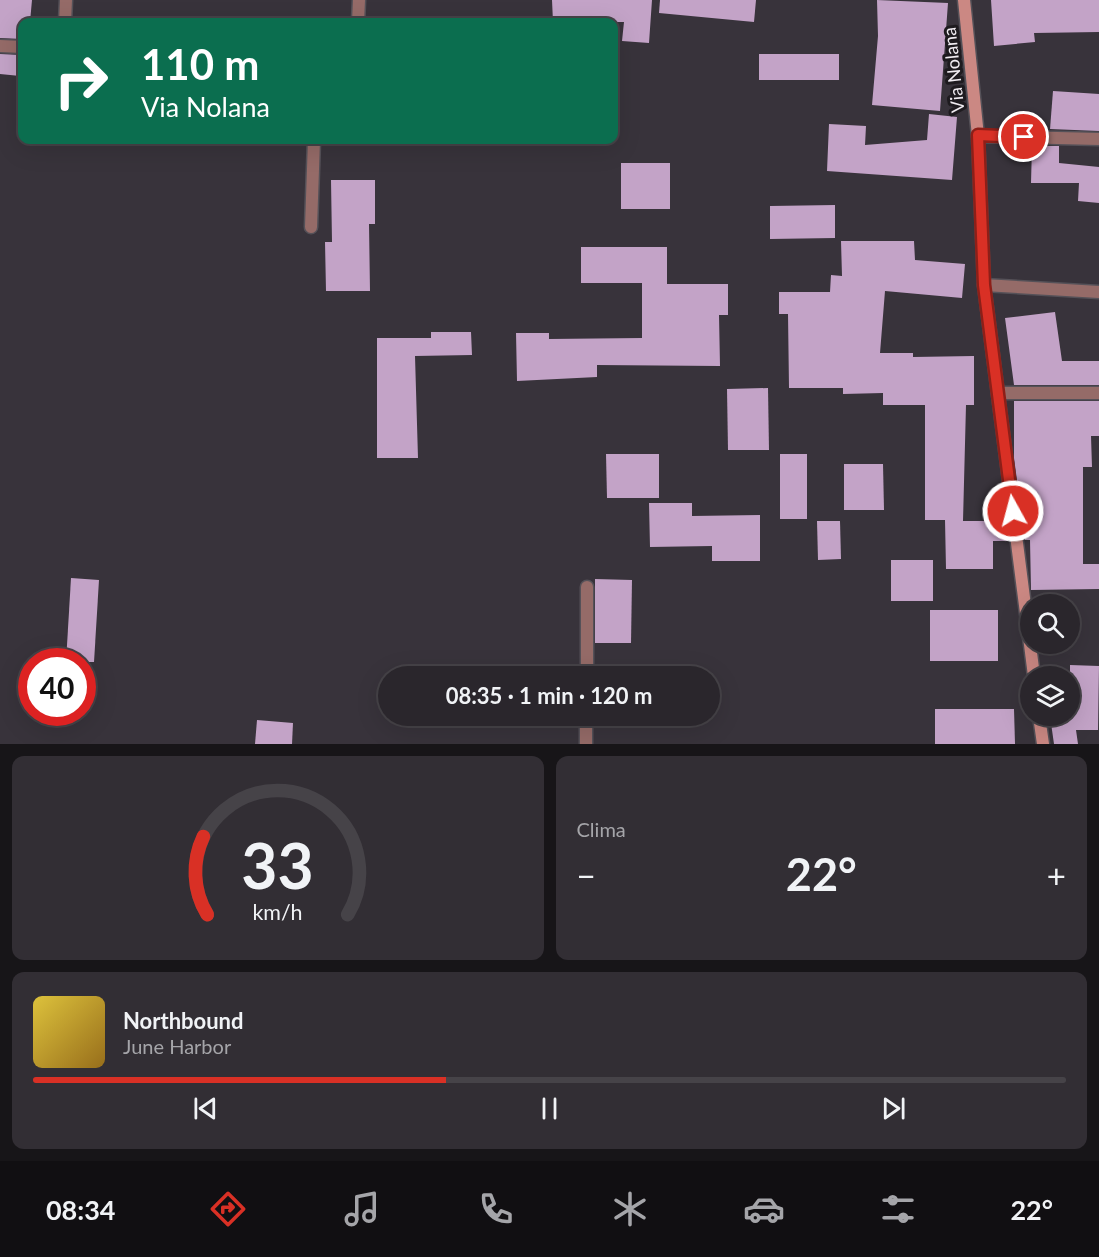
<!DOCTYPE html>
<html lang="it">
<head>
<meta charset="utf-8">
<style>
	:root { --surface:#2a262c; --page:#322e34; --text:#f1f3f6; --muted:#a5a5a9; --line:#464348; --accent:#d93025 }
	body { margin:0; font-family:Lato,sans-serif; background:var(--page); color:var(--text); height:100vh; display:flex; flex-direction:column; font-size:22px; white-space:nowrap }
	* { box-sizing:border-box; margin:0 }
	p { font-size:20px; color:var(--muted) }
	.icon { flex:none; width:33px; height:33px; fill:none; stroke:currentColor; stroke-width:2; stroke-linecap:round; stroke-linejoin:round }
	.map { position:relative; height:744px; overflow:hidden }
	.drawer { display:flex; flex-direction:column; gap:12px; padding:12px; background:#171518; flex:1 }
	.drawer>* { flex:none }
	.hud { position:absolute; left:18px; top:18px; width:600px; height:126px; border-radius:12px; box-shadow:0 6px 24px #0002,0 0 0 2px var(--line); background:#0b6e4f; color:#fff; overflow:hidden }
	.fabs { position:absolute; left:1020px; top:594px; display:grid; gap:12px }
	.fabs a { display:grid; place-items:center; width:60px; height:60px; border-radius:50%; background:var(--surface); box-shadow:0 6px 24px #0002,0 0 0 2px var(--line); font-size:30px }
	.speed { position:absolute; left:18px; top:648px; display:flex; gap:12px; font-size:30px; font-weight:700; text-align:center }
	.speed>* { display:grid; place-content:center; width:78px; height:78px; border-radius:50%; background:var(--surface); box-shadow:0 6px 24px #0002,0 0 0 2px var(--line); line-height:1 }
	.speed .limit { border:9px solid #d22; background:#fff; color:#111 }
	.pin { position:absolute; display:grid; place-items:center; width:51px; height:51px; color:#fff; margin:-26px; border:3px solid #fff; border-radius:50%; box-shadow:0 2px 6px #0007 }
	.me { position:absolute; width:66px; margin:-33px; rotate:353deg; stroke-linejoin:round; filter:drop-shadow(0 0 4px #0008) }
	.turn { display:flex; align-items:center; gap:21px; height:126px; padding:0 24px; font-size:27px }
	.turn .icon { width:78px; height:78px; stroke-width:2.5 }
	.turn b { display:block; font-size:42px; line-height:51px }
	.big { font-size:45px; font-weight:700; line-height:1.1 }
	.drawer .tile { flex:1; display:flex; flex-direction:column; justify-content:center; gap:9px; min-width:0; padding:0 21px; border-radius:12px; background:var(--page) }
	.drawer .dial { align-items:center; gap:0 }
	.dial svg { height:156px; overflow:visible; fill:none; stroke:var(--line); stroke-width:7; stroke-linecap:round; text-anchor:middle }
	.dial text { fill:var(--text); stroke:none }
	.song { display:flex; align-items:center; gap:18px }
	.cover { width:72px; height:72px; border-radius:9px; background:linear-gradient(135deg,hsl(50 70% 55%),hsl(40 70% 35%)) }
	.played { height:6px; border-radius:3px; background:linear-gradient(90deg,var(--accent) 40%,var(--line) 40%) }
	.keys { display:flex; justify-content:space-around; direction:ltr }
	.heat { display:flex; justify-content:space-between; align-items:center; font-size:33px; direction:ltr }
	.drawer .tiles { flex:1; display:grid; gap:12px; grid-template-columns:1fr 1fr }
	.tile:last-child { grid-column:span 2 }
	.trip { position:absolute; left:378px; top:666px; width:342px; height:60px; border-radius:30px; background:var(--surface); box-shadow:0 6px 24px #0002,0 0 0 2px var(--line); font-weight:700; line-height:60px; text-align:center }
	.tab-bar { display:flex; height:96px; justify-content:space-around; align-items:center; background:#110f12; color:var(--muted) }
	.tab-bar .icon { width:42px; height:42px }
	.tab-bar .active { color:var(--accent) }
	.tab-bar b { font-size:27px; color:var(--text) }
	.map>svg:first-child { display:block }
	.building { fill:#c3a3c7 }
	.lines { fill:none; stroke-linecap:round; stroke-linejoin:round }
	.lane-casing { stroke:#555158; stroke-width:15 }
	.street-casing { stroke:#555158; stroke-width:15 }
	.secondary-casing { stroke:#555158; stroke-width:15 }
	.lane { stroke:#956b68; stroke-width:12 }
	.street { stroke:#956b68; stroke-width:12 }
	.secondary { stroke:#cb8883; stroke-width:12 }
	.route-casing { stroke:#8d1f18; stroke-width:15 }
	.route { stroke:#d93025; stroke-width:10 }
	.labels { text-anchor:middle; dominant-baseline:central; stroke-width:6; stroke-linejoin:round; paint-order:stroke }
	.street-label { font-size:18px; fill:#f0ecf1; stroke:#1e1b1f }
</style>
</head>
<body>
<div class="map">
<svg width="1099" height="744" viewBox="0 0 1099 744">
	<rect width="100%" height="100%" fill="#38333b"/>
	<g class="building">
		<polygon points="0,0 32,0 30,22 22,22 22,39 0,38"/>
		<polygon points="552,0 652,0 649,43 622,41 624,22 553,22"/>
		<polygon points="660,0 756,0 754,22 659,13"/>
		<polygon points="877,0 948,3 940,111 872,105 878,36"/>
		<polygon points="991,0 1099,0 1099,32 1034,33 1035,42 994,46"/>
		<polygon points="0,54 21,55 20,76 0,74"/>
		<rect x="759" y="54" width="80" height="26"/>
		<polygon points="1053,91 1099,94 1099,131 1050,129"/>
		<polygon points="929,114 957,117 952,180 827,171 829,124 866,126 865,145 927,140"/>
		<polygon points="1032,146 1059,146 1059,163 1099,167 1099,203 1078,201 1079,183 1031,183"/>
		<rect x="621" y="163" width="49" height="46"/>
		<polygon points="331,180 375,180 375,224 369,224 370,291 326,291 325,242 332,242"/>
		<polygon points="835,205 835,238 770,239 770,206"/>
		<polygon points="841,241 914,241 915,260 965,264 962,298 885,291 880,353 913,353 913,357 974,356 974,405 966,405 963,521 1006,521 1008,541 993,541 993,569 946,569 945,520 925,520 925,405 883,405 883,393 843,394 843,388 789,388 788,314 779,314 779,292 830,292 831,275 842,276"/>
		<polygon points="581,247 667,247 667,284 728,284 728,315 719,315 720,366 597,365 597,377 517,381 516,333 549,333 549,339 642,338 642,283 581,283"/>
		<polygon points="1055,312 1062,361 1099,361 1099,385 1014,385 1005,318"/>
		<polygon points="431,332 471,332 472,355 415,356 418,458 377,458 377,338 431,338"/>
		<polygon points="768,388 769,450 728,450 727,389"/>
		<polygon points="1014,401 1099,401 1099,436 1091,436 1092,467 1083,467 1083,564 1099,564 1099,589 1031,590 1030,540 1025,540 1014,458"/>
		<polygon points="606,454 659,454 659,498 607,498"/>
		<rect x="780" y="454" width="27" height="65"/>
		<polygon points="844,464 883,464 884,510 844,510"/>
		<polygon points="649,503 692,503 692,516 760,515 760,561 712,561 712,546 650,547"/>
		<polygon points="817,521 840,521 841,559 818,560"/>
		<rect x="891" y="560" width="42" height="41"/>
		<polygon points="71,578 99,580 94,662 66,662"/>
		<polygon points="595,579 632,580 631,643 595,643"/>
		<rect x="930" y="610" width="68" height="51"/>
		<polygon points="1070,665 1099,666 1098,730 1076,730 1078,744 1054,744 1050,716 1070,716"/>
		<polygon points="935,709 1014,709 1015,744 935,744"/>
		<polygon points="257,720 293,723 292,744 255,744"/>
	</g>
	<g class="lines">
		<g class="lane-casing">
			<polyline id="lane" points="998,393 1099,393"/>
		</g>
		<g class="street-casing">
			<g id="street">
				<polyline points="65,22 66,0"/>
				<polyline points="358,22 359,0"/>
				<polyline points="0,46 22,47"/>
				<polyline points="978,136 1099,139"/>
				<polyline points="311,227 314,140"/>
				<polyline points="984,285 1099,292"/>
				<polyline points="587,676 587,587"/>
				<polyline points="586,744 586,716"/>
			</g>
		</g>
		<g class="secondary-casing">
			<g id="secondary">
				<polyline points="964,0 978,136 984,285 1034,676"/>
				<polyline points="1039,716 1043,744"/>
			</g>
		</g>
		<use href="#lane" class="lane"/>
		<use href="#street" class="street"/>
		<use href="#secondary" class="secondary"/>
	</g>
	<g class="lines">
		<g class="route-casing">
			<polyline id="route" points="1013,511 984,285 978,135 1024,137"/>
		</g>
		<use href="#route" class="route"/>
	</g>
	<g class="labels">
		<g class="street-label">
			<text transform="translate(953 70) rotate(-96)">Via Nolana</text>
		</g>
	</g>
</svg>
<div class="fabs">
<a><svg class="icon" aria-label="search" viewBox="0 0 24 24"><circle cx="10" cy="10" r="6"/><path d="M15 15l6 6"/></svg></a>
<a><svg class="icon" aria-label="layers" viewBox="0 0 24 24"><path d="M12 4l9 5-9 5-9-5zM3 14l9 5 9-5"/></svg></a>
</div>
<div class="speed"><div class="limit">40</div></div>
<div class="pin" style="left:1024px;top:137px;background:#d93025"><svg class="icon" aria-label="arrive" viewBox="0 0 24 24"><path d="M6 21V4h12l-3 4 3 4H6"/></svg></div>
<svg class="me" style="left:1013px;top:511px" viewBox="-20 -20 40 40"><circle r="17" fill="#d93025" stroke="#fff" stroke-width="3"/><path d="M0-11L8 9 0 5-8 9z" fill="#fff"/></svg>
<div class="trip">08:35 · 1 min · 120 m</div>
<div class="hud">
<div class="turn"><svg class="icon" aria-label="right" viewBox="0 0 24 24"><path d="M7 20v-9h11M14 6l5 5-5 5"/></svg><div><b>110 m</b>Via Nolana</div></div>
</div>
</div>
<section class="drawer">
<div class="tiles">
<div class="tile dial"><svg viewBox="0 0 100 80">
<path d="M14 69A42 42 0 1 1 86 69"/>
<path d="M14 69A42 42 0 0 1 12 29" stroke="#d93025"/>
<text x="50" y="56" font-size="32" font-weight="700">33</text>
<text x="50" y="72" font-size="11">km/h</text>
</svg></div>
<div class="tile"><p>Clima</p>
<div class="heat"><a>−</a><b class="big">22°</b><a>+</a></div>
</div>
<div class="tile">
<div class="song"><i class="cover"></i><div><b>Northbound</b><p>June Harbor</p></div></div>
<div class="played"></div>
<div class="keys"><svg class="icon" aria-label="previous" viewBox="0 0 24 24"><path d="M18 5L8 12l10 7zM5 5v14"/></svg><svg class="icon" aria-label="pause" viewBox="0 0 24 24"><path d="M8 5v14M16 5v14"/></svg><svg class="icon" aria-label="next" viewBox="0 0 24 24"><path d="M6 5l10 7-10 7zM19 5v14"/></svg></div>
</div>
</div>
</section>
<nav class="tab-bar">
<b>08:34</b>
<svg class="icon active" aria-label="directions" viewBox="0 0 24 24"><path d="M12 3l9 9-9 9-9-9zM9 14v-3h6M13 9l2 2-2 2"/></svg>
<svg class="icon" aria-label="music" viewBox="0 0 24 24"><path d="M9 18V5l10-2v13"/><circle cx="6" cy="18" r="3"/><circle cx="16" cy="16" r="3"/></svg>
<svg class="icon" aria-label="phone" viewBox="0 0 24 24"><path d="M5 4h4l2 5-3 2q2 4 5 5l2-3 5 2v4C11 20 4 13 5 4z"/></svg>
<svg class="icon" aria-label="climate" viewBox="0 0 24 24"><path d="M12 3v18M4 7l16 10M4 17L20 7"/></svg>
<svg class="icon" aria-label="car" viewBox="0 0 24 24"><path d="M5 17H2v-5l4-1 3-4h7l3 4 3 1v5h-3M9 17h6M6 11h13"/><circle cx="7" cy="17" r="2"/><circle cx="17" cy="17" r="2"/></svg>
<svg class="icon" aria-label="filters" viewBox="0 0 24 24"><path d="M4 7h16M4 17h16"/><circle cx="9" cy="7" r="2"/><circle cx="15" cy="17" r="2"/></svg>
<b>22°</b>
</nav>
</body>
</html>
